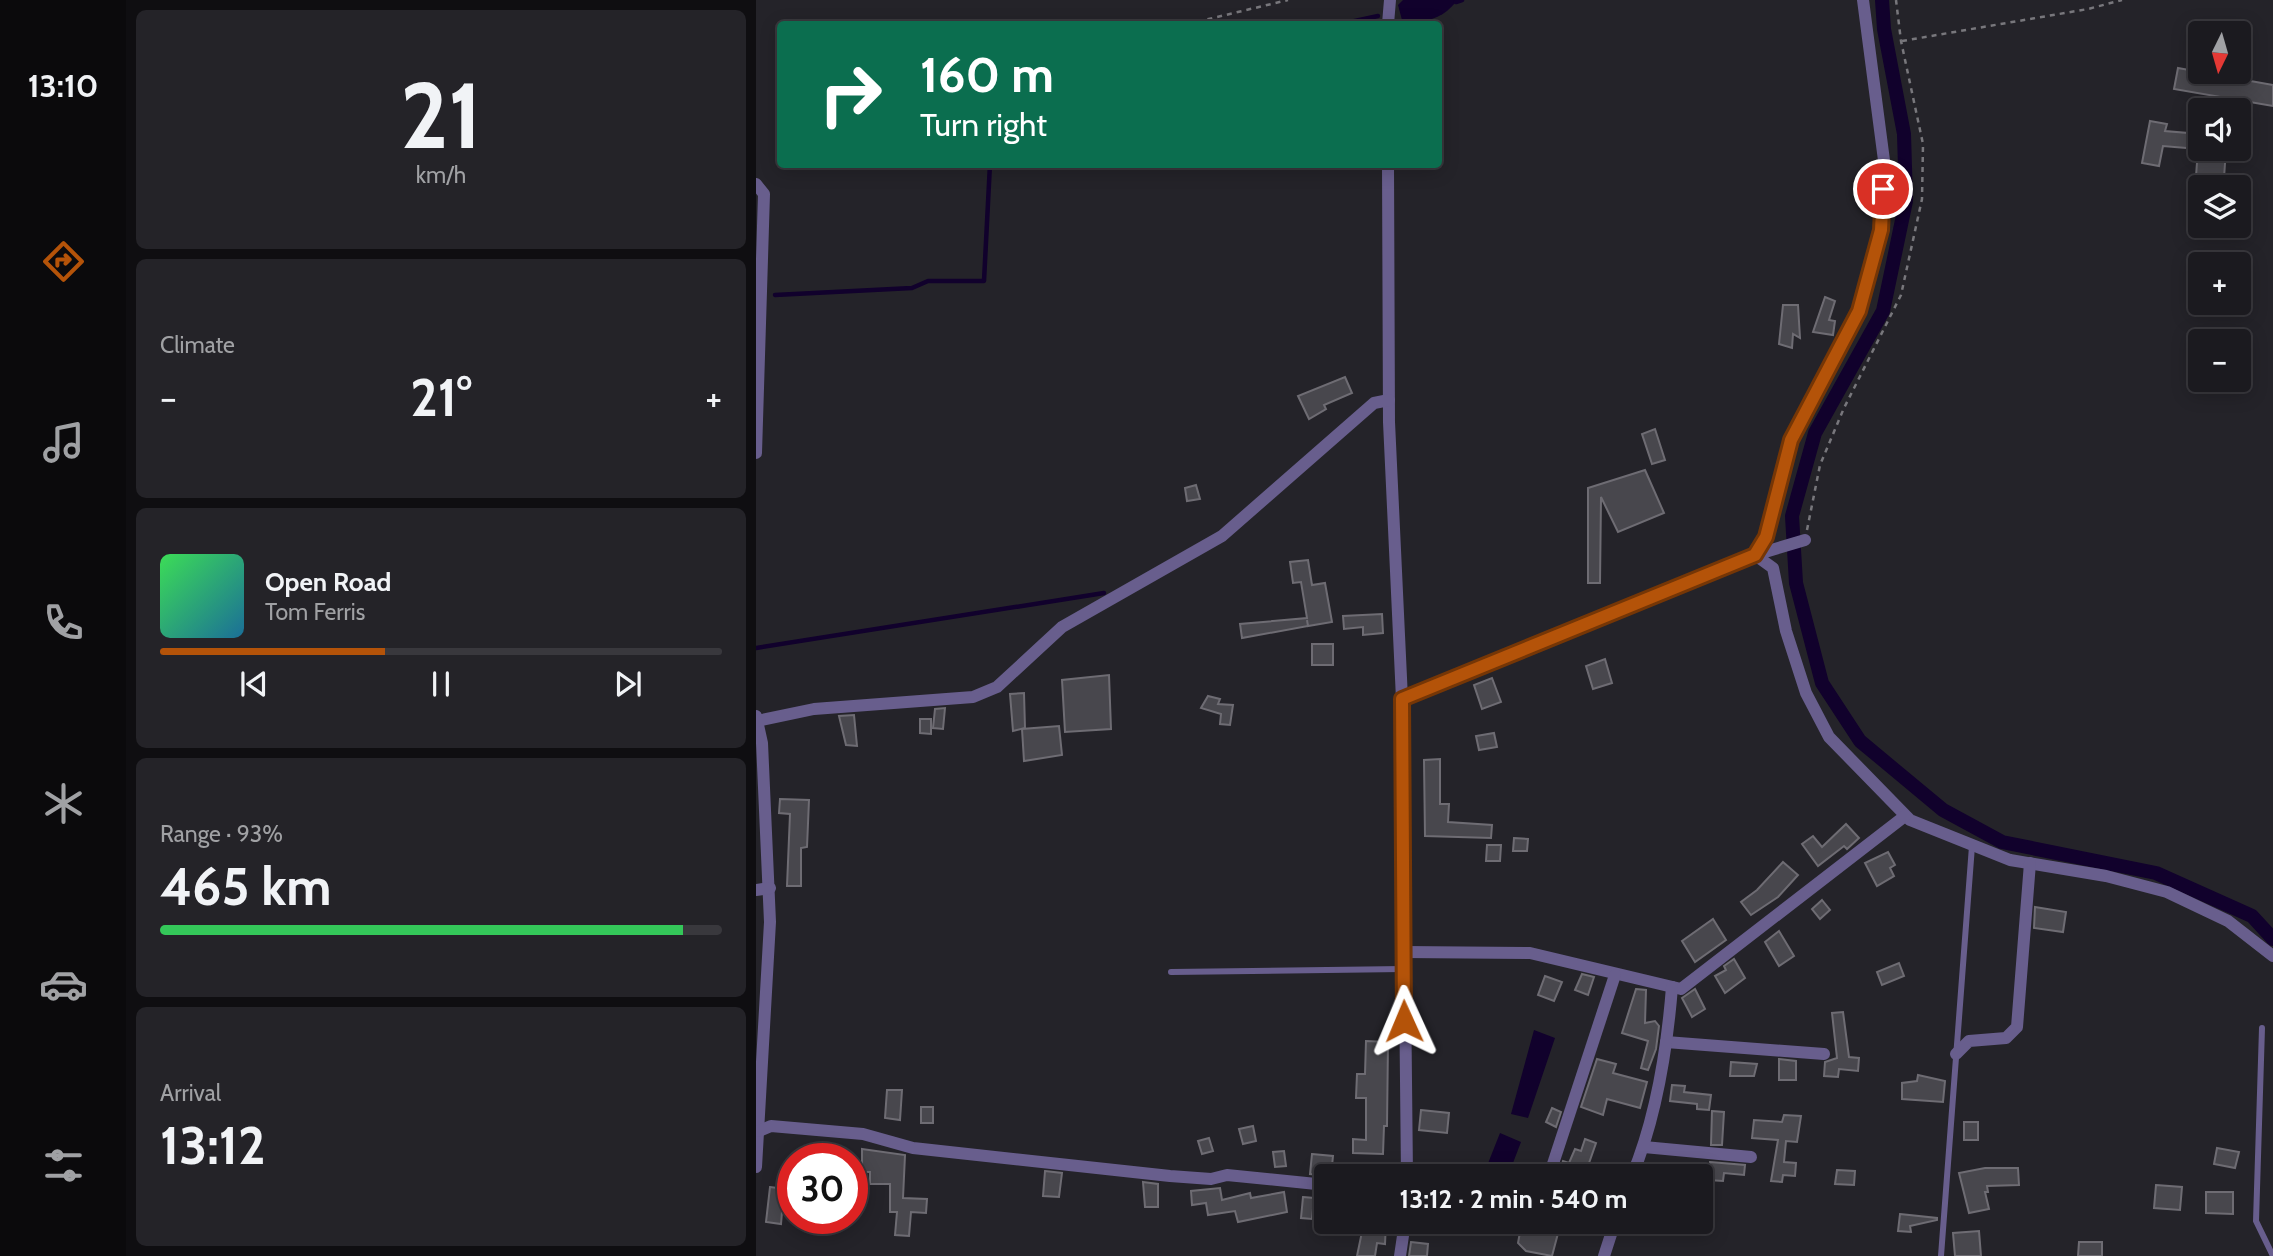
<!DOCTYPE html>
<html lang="en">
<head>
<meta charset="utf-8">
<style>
	:root { --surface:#1b1a1f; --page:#242328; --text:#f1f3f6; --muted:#a0a1a4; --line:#39383d; --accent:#b45309 }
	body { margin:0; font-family:Cabin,sans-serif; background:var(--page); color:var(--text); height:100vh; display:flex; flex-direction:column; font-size:26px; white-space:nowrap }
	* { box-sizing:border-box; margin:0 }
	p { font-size:23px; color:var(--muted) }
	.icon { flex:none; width:38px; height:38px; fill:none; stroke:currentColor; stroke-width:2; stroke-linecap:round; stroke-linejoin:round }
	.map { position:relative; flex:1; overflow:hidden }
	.sheet { display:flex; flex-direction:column; gap:10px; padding:10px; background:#0f0e11; width:630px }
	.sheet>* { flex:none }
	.banner { position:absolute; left:21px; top:21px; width:665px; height:147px; border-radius:7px; box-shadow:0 4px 18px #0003,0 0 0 2px var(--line); background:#0b6e4f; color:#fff; overflow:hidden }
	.needle { width:46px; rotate:185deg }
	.controls { position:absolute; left:1432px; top:21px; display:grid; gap:14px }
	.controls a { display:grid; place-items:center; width:63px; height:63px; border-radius:7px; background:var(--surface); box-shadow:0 4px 18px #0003,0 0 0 2px var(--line); font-size:35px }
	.speed { position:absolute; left:21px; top:1143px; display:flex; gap:14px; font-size:35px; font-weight:700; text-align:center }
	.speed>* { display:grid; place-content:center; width:91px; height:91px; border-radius:50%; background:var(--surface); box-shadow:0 4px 18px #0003,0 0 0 2px var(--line); line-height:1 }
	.speed .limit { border:10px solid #d22; background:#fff; color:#111 }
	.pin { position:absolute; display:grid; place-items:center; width:60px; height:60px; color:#fff; margin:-30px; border:4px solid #fff; border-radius:50%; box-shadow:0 2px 7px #0007 }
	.me { position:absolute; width:77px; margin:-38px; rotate:359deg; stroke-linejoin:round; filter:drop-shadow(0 0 5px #0008) }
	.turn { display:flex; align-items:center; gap:24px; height:147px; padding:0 28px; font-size:32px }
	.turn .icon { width:91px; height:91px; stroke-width:2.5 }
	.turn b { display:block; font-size:49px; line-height:60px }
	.big { font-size:52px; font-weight:700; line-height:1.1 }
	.sheet .card { flex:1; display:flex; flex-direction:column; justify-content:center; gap:10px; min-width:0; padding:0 24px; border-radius:10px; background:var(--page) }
	.sheet .dial { align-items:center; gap:0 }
	.dial b { font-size:91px; line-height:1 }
	.song { display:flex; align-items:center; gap:21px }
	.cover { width:84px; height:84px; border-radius:10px; background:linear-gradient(135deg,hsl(130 70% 55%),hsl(200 70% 35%)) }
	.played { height:7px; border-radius:4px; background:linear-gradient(90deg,var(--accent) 40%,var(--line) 40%) }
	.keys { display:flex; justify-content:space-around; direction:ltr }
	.heat { display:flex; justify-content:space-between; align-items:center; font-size:38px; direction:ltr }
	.charge { height:10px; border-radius:5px; background:linear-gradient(90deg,#34c759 93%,var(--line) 0) }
	.trip { position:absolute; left:558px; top:1164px; width:399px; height:70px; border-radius:7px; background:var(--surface); box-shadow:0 4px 18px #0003,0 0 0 2px var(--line); font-weight:700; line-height:70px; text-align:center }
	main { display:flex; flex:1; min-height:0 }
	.tab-bar { display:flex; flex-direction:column; width:126px; justify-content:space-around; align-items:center; background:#0b0a0c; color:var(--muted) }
	.tab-bar .icon { width:49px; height:49px }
	.tab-bar .active { color:var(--accent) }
	.tab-bar b { font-size:32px; color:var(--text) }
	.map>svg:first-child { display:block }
	.water { fill:#11012c }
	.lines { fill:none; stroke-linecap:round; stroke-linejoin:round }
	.stream { stroke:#11012c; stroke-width:4.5 }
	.canal { stroke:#11012c; stroke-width:14 }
	.building { fill:#48474d; stroke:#6e6c73; stroke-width:2 }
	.path { stroke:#78777c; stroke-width:2.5; stroke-dasharray:5 5; stroke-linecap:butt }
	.service { stroke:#685e8d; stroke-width:6 }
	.minor { stroke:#685e8d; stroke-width:12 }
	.route-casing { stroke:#753606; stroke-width:18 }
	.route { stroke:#b45309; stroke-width:12 }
</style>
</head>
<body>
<main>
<nav class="tab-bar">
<b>13:10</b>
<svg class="icon active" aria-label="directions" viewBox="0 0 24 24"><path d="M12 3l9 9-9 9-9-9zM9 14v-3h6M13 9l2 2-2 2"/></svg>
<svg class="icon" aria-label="music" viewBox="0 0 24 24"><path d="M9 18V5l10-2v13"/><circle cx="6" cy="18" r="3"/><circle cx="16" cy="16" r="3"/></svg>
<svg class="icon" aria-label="phone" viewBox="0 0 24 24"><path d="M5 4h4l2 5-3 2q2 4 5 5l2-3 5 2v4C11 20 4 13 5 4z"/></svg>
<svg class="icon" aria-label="climate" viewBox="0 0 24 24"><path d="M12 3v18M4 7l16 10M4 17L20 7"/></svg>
<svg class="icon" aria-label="car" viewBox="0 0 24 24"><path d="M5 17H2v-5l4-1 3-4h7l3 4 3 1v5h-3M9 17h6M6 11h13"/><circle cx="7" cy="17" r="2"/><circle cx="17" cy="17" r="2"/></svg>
<svg class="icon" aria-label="filters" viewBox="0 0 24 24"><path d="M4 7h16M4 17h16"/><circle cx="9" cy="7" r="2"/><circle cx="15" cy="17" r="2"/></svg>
</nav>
<section class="sheet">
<div class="card dial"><b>21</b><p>km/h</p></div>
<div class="card"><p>Climate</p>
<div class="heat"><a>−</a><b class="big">21°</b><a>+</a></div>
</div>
<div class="card">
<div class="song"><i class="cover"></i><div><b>Open Road</b><p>Tom Ferris</p></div></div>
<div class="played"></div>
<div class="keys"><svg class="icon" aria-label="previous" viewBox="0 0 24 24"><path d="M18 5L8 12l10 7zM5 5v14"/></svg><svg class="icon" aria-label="pause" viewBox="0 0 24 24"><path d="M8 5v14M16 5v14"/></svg><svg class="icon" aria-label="next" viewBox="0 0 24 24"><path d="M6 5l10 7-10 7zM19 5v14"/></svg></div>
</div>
<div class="card"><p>Range · 93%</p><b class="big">465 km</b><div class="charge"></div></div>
<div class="card"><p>Arrival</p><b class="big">13:12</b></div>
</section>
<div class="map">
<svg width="1517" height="1256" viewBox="0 0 1517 1256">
	<rect width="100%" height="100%" fill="#242329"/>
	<g class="water">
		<path d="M 647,0 L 699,0 L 700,2 C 685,20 669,23 646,20 L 642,5 Z"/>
		<polygon points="778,1030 799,1038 772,1118 755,1114"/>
		<polygon points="744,1133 765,1142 752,1176 727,1176"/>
	</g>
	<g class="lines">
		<g class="stream">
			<polyline points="700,2 706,0"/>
			<polyline points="585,24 622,16"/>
			<polyline points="19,295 156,288 172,281 228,281 234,164"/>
			<polyline points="0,648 348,593"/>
		</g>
		<polyline class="canal" points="1126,0 1128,29 1148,134 1150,201 1127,311 1059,433 1036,516 1040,583 1066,683 1104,741 1187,810 1246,842 1400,873 1496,916 1517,939"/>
	</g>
	<g class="building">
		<polygon points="1422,68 1517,85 1517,106 1418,89"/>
		<polygon points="1394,121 1411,124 1409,131 1444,134 1444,149 1470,149 1468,178 1440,176 1442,149 1407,146 1403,166 1386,163"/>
		<polygon points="1069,297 1079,301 1073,320 1079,321 1077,335 1057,332"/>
		<polygon points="1027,305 1042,305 1044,338 1037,334 1036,348 1023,344"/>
		<polygon points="589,377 596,393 568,405 570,409 553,419 542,396"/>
		<polygon points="899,429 909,460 896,464 886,434"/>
		<polygon points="889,470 908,513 862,532 845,497 844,583 832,583 832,488"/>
		<polygon points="440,485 444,499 431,501 429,488"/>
		<polygon points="552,560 556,585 569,583 576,622 552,626 551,620 552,626 486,638 484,624 551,618 545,582 537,583 534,562"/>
		<polygon points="626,614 627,633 607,635 607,627 588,629 587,616"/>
		<rect x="556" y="644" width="21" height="21"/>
		<polygon points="849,659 856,683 837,689 830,666"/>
		<polygon points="353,675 355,729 309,732 306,680"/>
		<polygon points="736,678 745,702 726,709 718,685"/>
		<polygon points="268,693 269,728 257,731 254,694"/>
		<polygon points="452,696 464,699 462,704 477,705 474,725 464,724 465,714 445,708"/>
		<polygon points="189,708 187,729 177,728 179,709"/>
		<polygon points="98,715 101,746 90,745 83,716"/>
		<polygon points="164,719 175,719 175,734 164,733"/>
		<polygon points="303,726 306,755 268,761 266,729"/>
		<polygon points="738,733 741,747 723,750 720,736"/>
		<polygon points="684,759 684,804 693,804 692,822 736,825 735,838 669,836 668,760"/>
		<polygon points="24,799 53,800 51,847 45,848 45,886 31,886 34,814 23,813"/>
		<polygon points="1090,824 1103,838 1091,849 1088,846 1062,866 1046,844 1057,836 1066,847"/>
		<polygon points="758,838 772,839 771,851 757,851"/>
		<polygon points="731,845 745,845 744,861 730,861"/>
		<polygon points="1132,852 1139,865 1134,868 1138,876 1121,886 1109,863"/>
		<polygon points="1027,862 1042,875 1022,897 995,915 985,902 1001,890"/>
		<polygon points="1066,900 1074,910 1064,919 1056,909"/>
		<polygon points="1279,907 1310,912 1307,932 1278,928"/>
		<polygon points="957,919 970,940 939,962 926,941"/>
		<polygon points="1023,931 1038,956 1023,966 1009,942"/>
		<polygon points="978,959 989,978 969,993 959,976 970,970 968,966"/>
		<polygon points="1143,963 1148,976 1126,985 1121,972"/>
		<polygon points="826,974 838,977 832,995 819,990"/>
		<polygon points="789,976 806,982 798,1001 782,995"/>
		<polygon points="880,989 890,990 889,1023 899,1021 903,1026 900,1049 892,1070 885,1068 892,1041 866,1033"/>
		<polygon points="939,989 949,1009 936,1017 926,998"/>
		<polygon points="1087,1012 1093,1057 1103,1058 1102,1071 1083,1069 1082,1077 1068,1076 1069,1062 1081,1058 1076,1013"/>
		<polygon points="610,1041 632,1042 631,1126 628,1126 627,1154 597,1153 597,1139 610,1140 610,1098 600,1098 601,1074 609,1074"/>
		<polygon points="841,1059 860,1064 857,1073 891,1082 884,1108 851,1099 847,1115 825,1107"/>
		<polygon points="1023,1059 1040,1061 1040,1080 1023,1080"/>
		<polygon points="975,1062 1001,1064 998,1076 974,1076"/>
		<polygon points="1162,1075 1189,1081 1187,1102 1146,1099 1146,1083 1161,1081"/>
		<polygon points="916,1085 929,1086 928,1092 955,1095 953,1110 941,1109 941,1104 914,1101"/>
		<polygon points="131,1090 146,1090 144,1120 129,1118"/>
		<rect x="165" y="1107" width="12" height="16"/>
		<polygon points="796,1108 805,1112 800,1127 790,1122"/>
		<polygon points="665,1110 693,1113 691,1133 663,1130"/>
		<polygon points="956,1111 968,1112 966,1145 955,1145"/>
		<polygon points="1028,1115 1045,1116 1041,1142 1030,1141 1028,1162 1040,1163 1039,1176 1027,1175 1026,1182 1015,1181 1022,1140 996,1138 998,1120 1026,1122"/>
		<rect x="1208" y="1122" width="14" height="18"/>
		<polygon points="497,1126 500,1141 487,1144 483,1129"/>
		<polygon points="453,1138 457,1151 446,1154 442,1141"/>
		<polygon points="829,1139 840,1143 832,1166 857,1172 857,1176 803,1174 807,1161 813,1163 819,1149 825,1151"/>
		<polygon points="1461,1148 1483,1152 1479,1168 1458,1164"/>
		<polygon points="106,1149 149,1155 147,1198 171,1199 170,1213 155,1212 153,1236 139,1235 141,1212 134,1212 134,1184 114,1184 114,1172 106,1172"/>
		<polygon points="528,1151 530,1166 519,1167 517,1152"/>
		<polygon points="556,1154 577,1156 575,1176 554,1174"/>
		<polygon points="954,1162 989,1165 988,1175 968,1173 967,1181 952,1180"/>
		<polygon points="1229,1168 1262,1168 1263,1185 1231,1186 1232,1192 1229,1192 1233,1209 1213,1213 1203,1173"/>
		<polygon points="1081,1170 1099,1171 1098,1185 1079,1184"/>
		<polygon points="289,1171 306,1173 303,1197 287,1196"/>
		<polygon points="387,1182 402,1184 402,1207 389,1207"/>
		<polygon points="1400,1185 1426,1187 1424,1210 1398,1208"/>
		<polygon points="14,1187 37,1190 35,1201 27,1200 25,1224 10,1222"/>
		<polygon points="464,1188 466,1200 494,1193 495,1198 528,1192 531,1212 482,1222 479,1211 452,1215 450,1203 436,1205 435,1191"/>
		<polygon points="1450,1192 1477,1192 1477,1214 1450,1213"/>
		<polygon points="547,1197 558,1198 556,1219 545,1218"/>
		<polygon points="1144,1214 1181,1218 1181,1220 1154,1226 1155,1232 1142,1231"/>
		<polygon points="608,1222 630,1222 629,1244 621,1243 619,1256 601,1256"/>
		<polygon points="774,1222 805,1222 796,1256 770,1251 762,1243 764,1232"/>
		<polygon points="881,1222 901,1222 900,1233 880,1232"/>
		<polygon points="1223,1231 1225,1256 1199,1256 1197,1233"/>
		<polygon points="655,1242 672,1244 671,1256 653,1256"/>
		<polygon points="1323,1242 1346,1242 1346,1256 1322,1256"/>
	</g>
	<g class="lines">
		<g class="path">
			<polyline points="432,24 532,0"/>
			<polyline points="1146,41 1332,9 1366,0"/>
			<polyline points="1051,530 1064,465 1088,408 1145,295 1166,199 1167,144 1145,41 1140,0"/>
		</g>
		<g class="service">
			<polyline points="415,972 647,969"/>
			<polyline points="1506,1028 1500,1221 1517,1256"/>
			<polyline points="1185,1256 1216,846"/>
		</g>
		<g class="minor">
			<polyline points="632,24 634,0"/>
			<polyline points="632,164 633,422 646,699 651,1176"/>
			<polyline points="0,184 8,194 0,453"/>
			<polyline points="999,555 1017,568 1030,631 1050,693 1073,737 1154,820 1254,860 1350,876 1411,892 1472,921 1517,956"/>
			<polyline points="999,555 1049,540"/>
			<polyline points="646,699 999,555 1010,537 1035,440 1103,311 1125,230 1129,168 1107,0"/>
			<polyline points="0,716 6,743 14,922 0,1167"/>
			<polyline points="1,721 58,709 217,697 241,687 306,627 466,536 618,403 633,400"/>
			<polyline points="0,890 14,888"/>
			<polyline points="647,952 774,953 925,989 1149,816"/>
			<polyline points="910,1042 1068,1054"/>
			<polyline points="1200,1054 1213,1041 1250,1038 1261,1027 1274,863"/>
			<polyline points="3,1131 15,1126 107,1134 157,1148 414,1176 455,1179 471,1175 570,1185"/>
			<polyline points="888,1147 995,1157"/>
			<polyline points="793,1176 859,975"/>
			<path d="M 876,1176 C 900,1118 911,1050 916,987"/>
			<polyline points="644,1256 649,1222"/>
			<polyline points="848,1256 859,1222"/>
		</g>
	</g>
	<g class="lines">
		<g class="route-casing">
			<polyline id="route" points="648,1021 646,699 999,555 1010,537 1035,440 1103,311 1125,230 1127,189"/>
		</g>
		<use href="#route" class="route"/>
	</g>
</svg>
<div class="controls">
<a><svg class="needle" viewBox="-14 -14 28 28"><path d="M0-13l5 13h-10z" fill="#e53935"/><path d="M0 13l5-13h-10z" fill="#a0a1a4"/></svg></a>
<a><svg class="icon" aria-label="sound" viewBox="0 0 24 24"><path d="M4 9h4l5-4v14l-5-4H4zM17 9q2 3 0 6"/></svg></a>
<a><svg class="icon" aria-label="layers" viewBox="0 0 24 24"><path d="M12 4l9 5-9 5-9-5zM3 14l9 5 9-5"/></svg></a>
<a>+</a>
<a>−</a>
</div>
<div class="speed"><div class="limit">30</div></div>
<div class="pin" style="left:1127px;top:189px;background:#d93025"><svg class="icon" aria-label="arrive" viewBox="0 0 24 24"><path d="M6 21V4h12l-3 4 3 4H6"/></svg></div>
<svg class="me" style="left:648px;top:1021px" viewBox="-20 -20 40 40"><path d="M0-17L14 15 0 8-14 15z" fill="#b45309" stroke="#fff" stroke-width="4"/></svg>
<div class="trip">13:12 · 2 min · 540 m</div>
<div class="banner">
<div class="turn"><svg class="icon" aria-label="right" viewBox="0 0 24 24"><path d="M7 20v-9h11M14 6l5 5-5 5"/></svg><div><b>160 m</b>Turn right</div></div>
</div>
</div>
</main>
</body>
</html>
